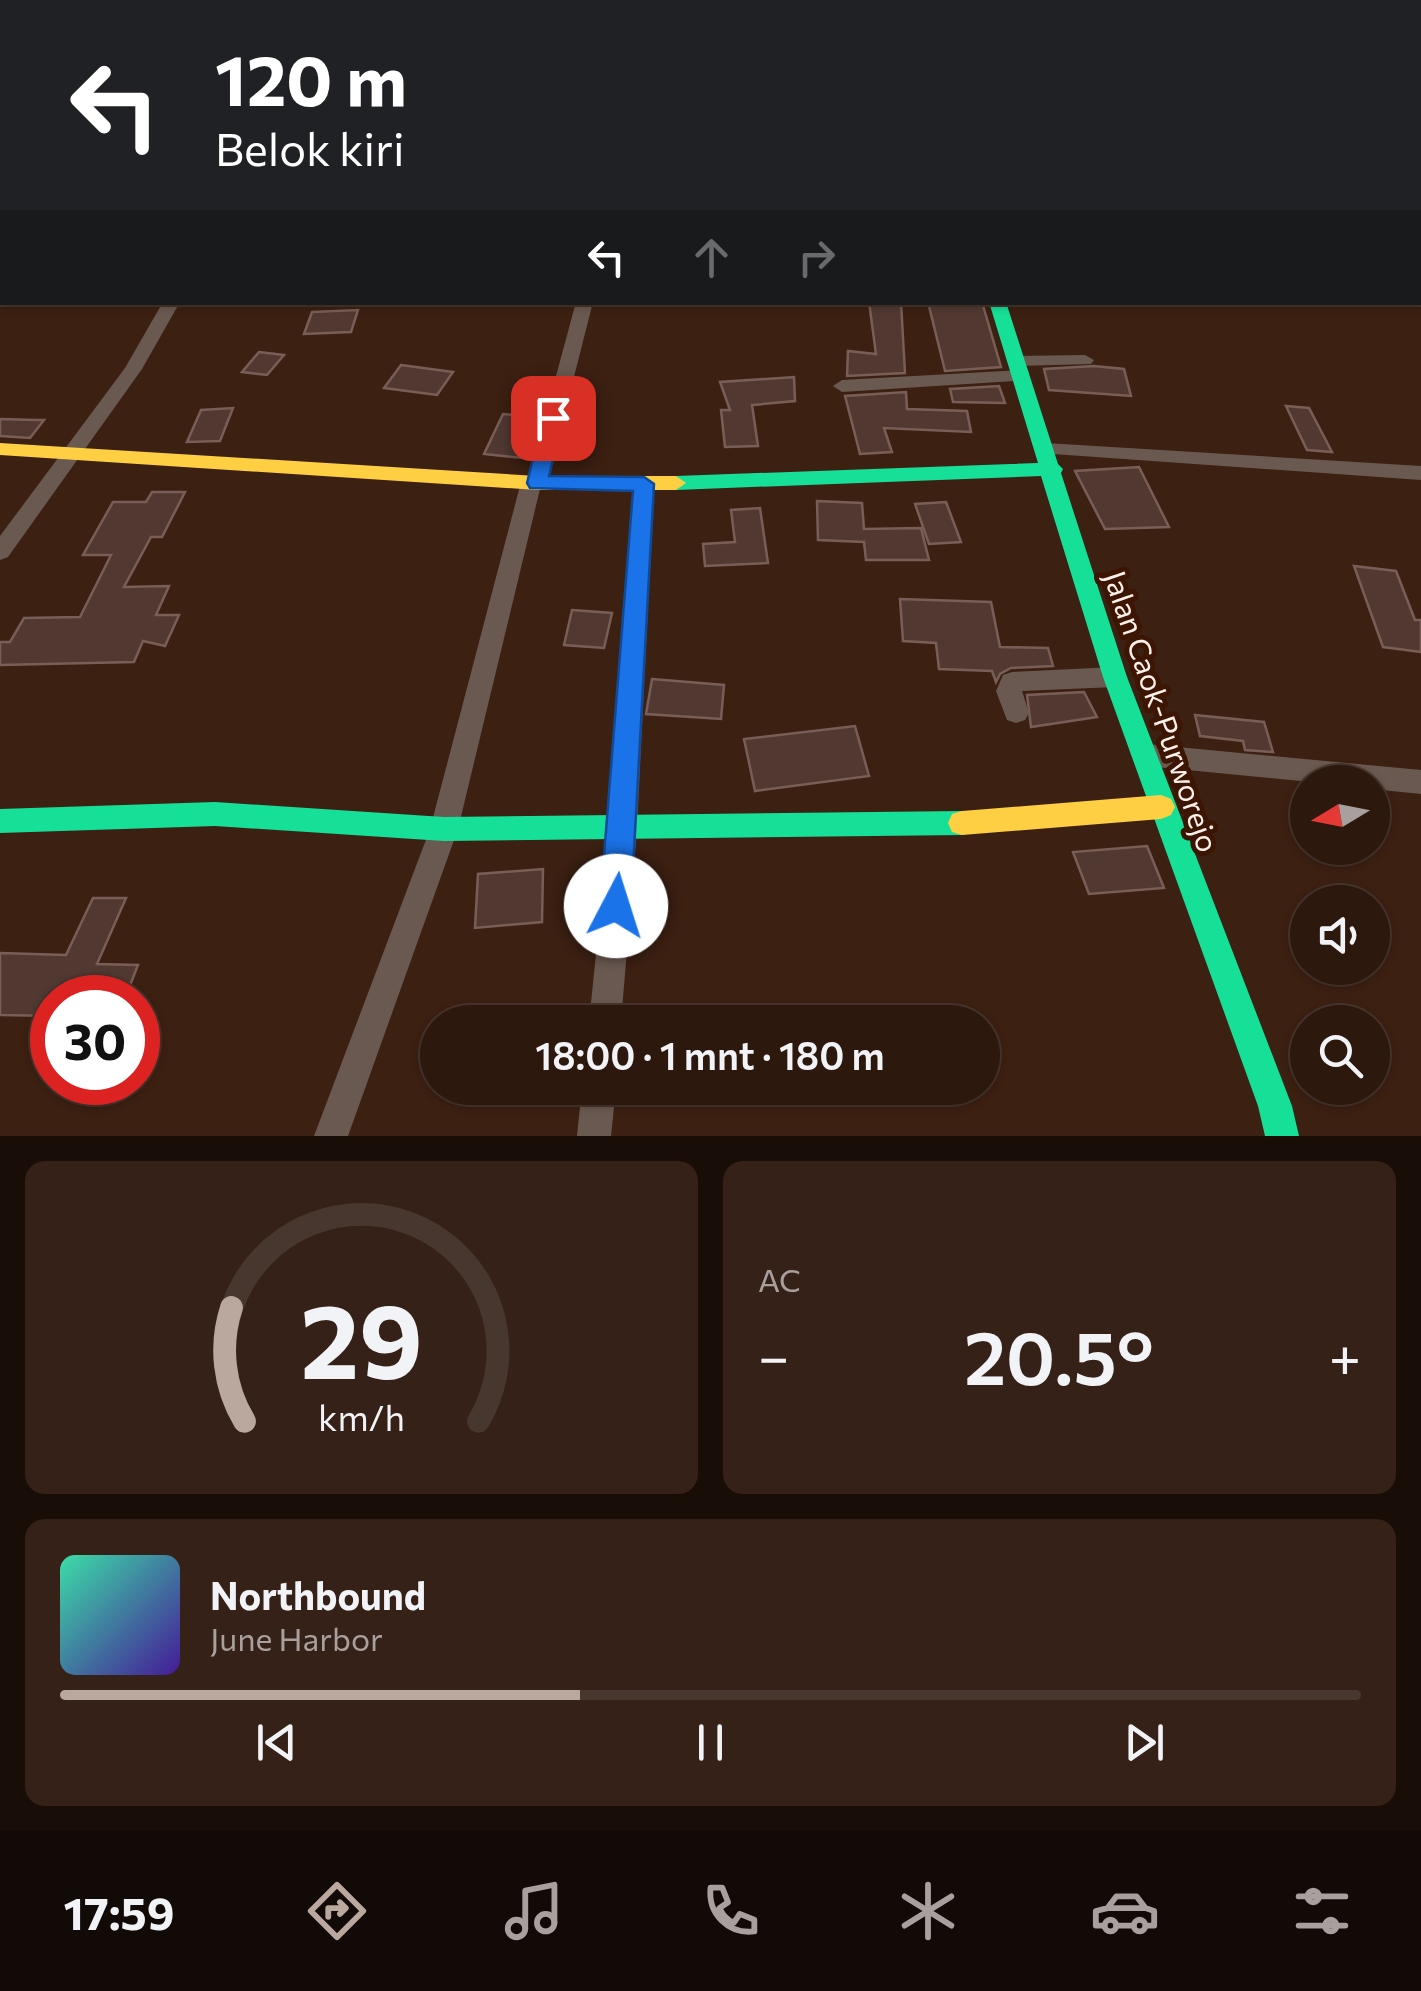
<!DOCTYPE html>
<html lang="id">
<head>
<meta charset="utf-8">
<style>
	:root { --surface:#2d180e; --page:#352117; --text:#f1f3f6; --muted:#a7a09e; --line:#48372e; --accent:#baa79e }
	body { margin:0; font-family:Commissioner,sans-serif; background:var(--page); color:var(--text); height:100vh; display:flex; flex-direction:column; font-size:38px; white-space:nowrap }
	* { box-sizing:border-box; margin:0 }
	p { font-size:32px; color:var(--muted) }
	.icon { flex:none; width:55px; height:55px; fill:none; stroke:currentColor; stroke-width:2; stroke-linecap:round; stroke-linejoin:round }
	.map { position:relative; height:1136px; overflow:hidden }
	.details { display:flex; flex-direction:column; gap:25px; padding:25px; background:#190d08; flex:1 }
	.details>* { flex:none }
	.top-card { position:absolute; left:0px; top:0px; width:1422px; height:305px; box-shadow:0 2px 8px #0004,0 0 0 2px var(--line); background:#202124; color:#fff; overflow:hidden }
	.needle { width:65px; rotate:260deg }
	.tools { position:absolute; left:1290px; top:765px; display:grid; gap:20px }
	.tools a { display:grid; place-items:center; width:100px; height:100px; border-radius:50%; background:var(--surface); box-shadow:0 2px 8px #0004,0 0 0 2px var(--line); font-size:50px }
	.speed { position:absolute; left:30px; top:975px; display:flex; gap:20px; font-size:50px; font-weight:700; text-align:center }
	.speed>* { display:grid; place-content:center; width:130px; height:130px; border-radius:50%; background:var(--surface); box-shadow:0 2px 8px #0004,0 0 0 2px var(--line); line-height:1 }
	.speed .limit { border:15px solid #d22; background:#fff; color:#111 }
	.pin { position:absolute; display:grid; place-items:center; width:85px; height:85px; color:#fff; margin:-42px; border-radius:20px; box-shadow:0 5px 15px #0006 }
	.me { position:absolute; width:110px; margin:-55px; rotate:5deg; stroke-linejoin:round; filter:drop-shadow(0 0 8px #0008) }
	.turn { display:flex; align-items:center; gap:35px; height:210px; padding:0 50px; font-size:45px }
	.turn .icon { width:130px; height:130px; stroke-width:2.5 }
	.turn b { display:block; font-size:70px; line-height:85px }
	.lanes { display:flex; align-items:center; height:95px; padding:0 50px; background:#0003; justify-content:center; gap:50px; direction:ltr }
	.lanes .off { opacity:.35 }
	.big { font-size:75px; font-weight:600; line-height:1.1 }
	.details .card { flex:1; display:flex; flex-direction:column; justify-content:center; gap:15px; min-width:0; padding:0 35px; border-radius:20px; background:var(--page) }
	.details .dial { align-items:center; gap:0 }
	.dial svg { height:260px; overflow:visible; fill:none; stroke:var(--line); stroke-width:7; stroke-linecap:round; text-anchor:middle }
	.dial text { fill:var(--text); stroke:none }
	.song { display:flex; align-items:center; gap:30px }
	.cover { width:120px; height:120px; border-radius:15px; background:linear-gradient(135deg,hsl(160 70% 55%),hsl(260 70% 35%)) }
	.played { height:10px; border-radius:5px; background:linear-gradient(90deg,var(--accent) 40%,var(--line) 40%) }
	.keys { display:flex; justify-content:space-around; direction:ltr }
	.heat { display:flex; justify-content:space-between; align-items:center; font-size:55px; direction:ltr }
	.details .tiles { flex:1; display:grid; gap:25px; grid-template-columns:1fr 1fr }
	.card:last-child { grid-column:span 2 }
	.trip { position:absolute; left:420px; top:1005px; width:580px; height:100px; border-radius:50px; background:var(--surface); box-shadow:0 2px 8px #0004,0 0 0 2px var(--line); font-weight:600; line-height:100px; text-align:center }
	.dock { display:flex; height:160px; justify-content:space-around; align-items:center; background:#120a06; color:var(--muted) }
	.dock .icon { width:70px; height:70px }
	.dock .active { color:var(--accent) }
	.dock b { font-size:45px; color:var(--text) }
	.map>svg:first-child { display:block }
	.building { fill:#513932; stroke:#785e57; stroke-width:2.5 }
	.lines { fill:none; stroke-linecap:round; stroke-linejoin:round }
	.street { fill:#6a5951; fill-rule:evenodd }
	.fast { fill:#16e098; fill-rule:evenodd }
	.slow { fill:#ffcf43; fill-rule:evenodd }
	.route { fill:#1a73e8; stroke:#114b97; stroke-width:2.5 }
	.labels { text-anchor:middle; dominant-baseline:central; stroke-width:10; stroke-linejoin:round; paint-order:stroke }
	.street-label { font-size:30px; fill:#fef0ea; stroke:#3c1503 }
</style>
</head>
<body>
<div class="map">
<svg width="1421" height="1136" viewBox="0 0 1421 1136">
	<rect width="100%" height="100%" fill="#3c2012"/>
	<g class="building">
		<polygon points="869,302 901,302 905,373 847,376 848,351 876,354"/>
		<polygon points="928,302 982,302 1001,367 945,371"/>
		<polygon points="358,310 351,332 304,334 312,312"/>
		<polygon points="259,352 284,355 267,375 242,372"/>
		<polygon points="401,365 453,372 437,395 384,388"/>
		<polygon points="1094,366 1124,369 1131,396 1049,390 1044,369"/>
		<polygon points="794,377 795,401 752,405 758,446 725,447 721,410 730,410 720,382"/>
		<polygon points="999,386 1005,403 953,402 950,389"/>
		<polygon points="906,392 907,409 967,411 971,432 884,428 892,452 860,454 845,396"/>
		<polygon points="1286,406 1309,408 1332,452 1307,450"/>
		<polygon points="233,408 220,441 187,442 201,410"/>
		<polygon points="503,414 540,418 523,458 484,454"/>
		<polygon points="0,419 37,420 44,420 30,438 0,436"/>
		<polygon points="1139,467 1169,527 1105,529 1075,471"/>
		<polygon points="152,492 185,492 162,537 151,537 124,587 169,586 156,615 179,615 165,646 143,641 134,662 0,665 0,642 10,642 24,618 80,617 111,555 83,555 113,502 146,502"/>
		<polygon points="817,501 862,503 864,529 921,528 929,560 866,560 864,542 818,540"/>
		<polygon points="946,502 961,542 929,544 915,504"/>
		<polygon points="760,508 768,563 705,566 703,544 735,542 731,510"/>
		<polygon points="1354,566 1396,571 1415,620 1421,620 1421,652 1383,647"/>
		<polygon points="900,599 991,602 1000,647 1048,648 1053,666 1011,668 1000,674 996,682 992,671 939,669 936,643 903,641"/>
		<polygon points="572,610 612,613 604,648 564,645"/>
		<polygon points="652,679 724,685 721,719 646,714"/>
		<polygon points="1084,692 1097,717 1031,727 1027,695"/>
		<polygon points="1195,715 1264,722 1273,752 1245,750 1243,741 1200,736"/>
		<polygon points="855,726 869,776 755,791 744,739"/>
		<polygon points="1147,846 1164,888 1089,894 1073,852"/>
		<polygon points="543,869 542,922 475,928 478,874"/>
		<polygon points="93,898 126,898 97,964 138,965 125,998 52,998 52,1016 0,1015 0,953 66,955"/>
	</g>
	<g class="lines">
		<g class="street">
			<rect x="1420" y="80" width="1" height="8"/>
			<rect x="0" y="150" width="2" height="8"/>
			<rect x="1420" y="250" width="1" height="10"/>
			<polygon points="163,302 180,302 142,369 8,557 0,560 0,536 125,368"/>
			<polygon points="576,302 593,302 547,483 540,489 458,829 348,1136 314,1136 430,829 521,482 529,476"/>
			<polygon points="1085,355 1094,360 1091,364 1017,366 1008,361 1017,356"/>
			<polygon points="1022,370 1029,372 1029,380 842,392 833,386 842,380"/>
			<polygon points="1046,443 1421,466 1421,480 1039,453 1036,449 1039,445"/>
			<polygon points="644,477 654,484 637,829 621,1022 589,1022 609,829 634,484"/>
			<polygon points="1115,667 1124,670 1127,677 1124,684 1115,687 1022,691 1029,713 1025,720 1016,723 1007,720 996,691 1003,675 1012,672"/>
			<polygon points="1146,744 1421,770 1421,794 1372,789 1372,782 1311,782 1146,766 1137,763 1133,755 1137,747"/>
			<polygon points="582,1088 616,1088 611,1136 577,1136"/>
		</g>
		<g class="fast">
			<polygon points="989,302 1006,302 1058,464 1063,469 1061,473 1127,677 1292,1106 1299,1136 1265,1136 1258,1106 1103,677 1041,476 676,490 666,483 676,476 1038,463"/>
			<polygon points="215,802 444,817 962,811 972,814 976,823 972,832 962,835 444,841 215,826 0,833 0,809"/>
		</g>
		<g class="slow">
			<polygon points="583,0 594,0 595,2 585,2"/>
			<polygon points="0,443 537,476 676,476 686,483 676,490 537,490 0,455"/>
			<polygon points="1161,795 1171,799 1175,807 1171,815 1161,819 962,835 952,832 948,823 952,814 962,811"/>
		</g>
	</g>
	<polygon class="route" points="553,412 563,418 549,476 644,477 654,484 631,906 626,916 616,920 605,916 600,906 633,491 530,488 527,483 543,418"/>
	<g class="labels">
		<g class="street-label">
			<text transform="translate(1163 711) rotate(71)">Jalan Caok-Purworejo</text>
		</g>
	</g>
</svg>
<div class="tools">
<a><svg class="needle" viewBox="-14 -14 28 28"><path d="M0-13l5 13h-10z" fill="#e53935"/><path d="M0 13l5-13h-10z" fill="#a7a09e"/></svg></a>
<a><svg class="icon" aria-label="sound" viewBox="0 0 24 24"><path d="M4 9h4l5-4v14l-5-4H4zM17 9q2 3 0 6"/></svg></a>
<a><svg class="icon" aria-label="search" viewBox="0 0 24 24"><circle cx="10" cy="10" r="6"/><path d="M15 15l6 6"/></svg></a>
</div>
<div class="speed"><div class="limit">30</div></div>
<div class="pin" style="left:553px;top:418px;background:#d93025"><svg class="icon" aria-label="arrive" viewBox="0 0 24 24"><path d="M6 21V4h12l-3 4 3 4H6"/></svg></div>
<svg class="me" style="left:616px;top:906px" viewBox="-20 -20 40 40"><circle r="19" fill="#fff"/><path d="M0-13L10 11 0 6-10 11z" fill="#1a73e8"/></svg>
<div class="trip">18:00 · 1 mnt · 180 m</div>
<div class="top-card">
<div class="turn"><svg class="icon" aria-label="left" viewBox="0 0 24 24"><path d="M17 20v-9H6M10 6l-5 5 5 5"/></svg><div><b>120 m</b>Belok kiri</div></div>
<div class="lanes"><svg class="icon" aria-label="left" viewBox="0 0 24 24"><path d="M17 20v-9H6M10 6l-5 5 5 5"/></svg><svg class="icon off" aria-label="ahead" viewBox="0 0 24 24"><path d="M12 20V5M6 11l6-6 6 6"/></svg><svg class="icon off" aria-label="right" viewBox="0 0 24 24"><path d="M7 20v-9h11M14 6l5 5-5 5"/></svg></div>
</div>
</div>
<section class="details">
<div class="tiles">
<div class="card dial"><svg viewBox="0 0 100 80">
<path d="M14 69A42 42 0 1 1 86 69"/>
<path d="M14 69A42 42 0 0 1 10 34" stroke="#baa79e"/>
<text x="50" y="56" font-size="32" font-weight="700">29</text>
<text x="50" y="72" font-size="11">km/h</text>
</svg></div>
<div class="card"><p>AC</p>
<div class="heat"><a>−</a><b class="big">20.5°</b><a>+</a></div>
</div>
<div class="card">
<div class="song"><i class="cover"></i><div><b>Northbound</b><p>June Harbor</p></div></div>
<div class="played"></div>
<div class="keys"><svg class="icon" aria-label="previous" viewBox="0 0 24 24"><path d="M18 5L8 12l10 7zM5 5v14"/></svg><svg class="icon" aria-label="pause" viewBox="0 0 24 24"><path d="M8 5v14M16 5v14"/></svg><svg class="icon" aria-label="next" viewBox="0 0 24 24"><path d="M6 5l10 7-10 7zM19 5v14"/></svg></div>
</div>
</div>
</section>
<nav class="dock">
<b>17:59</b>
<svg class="icon active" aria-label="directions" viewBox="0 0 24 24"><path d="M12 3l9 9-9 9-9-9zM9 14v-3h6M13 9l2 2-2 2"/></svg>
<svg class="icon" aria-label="music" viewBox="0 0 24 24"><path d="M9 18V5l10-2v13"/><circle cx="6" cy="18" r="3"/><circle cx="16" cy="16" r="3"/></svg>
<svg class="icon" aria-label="phone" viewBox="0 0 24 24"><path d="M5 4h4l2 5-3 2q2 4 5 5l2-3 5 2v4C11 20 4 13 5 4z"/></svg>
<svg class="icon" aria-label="climate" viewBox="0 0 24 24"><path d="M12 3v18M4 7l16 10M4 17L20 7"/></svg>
<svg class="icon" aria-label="car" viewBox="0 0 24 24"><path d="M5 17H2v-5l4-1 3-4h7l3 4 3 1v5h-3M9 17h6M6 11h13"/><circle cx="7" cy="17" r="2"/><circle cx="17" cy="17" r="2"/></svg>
<svg class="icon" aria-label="filters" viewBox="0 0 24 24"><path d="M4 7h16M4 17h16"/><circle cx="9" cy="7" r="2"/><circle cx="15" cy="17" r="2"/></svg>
</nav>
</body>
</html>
